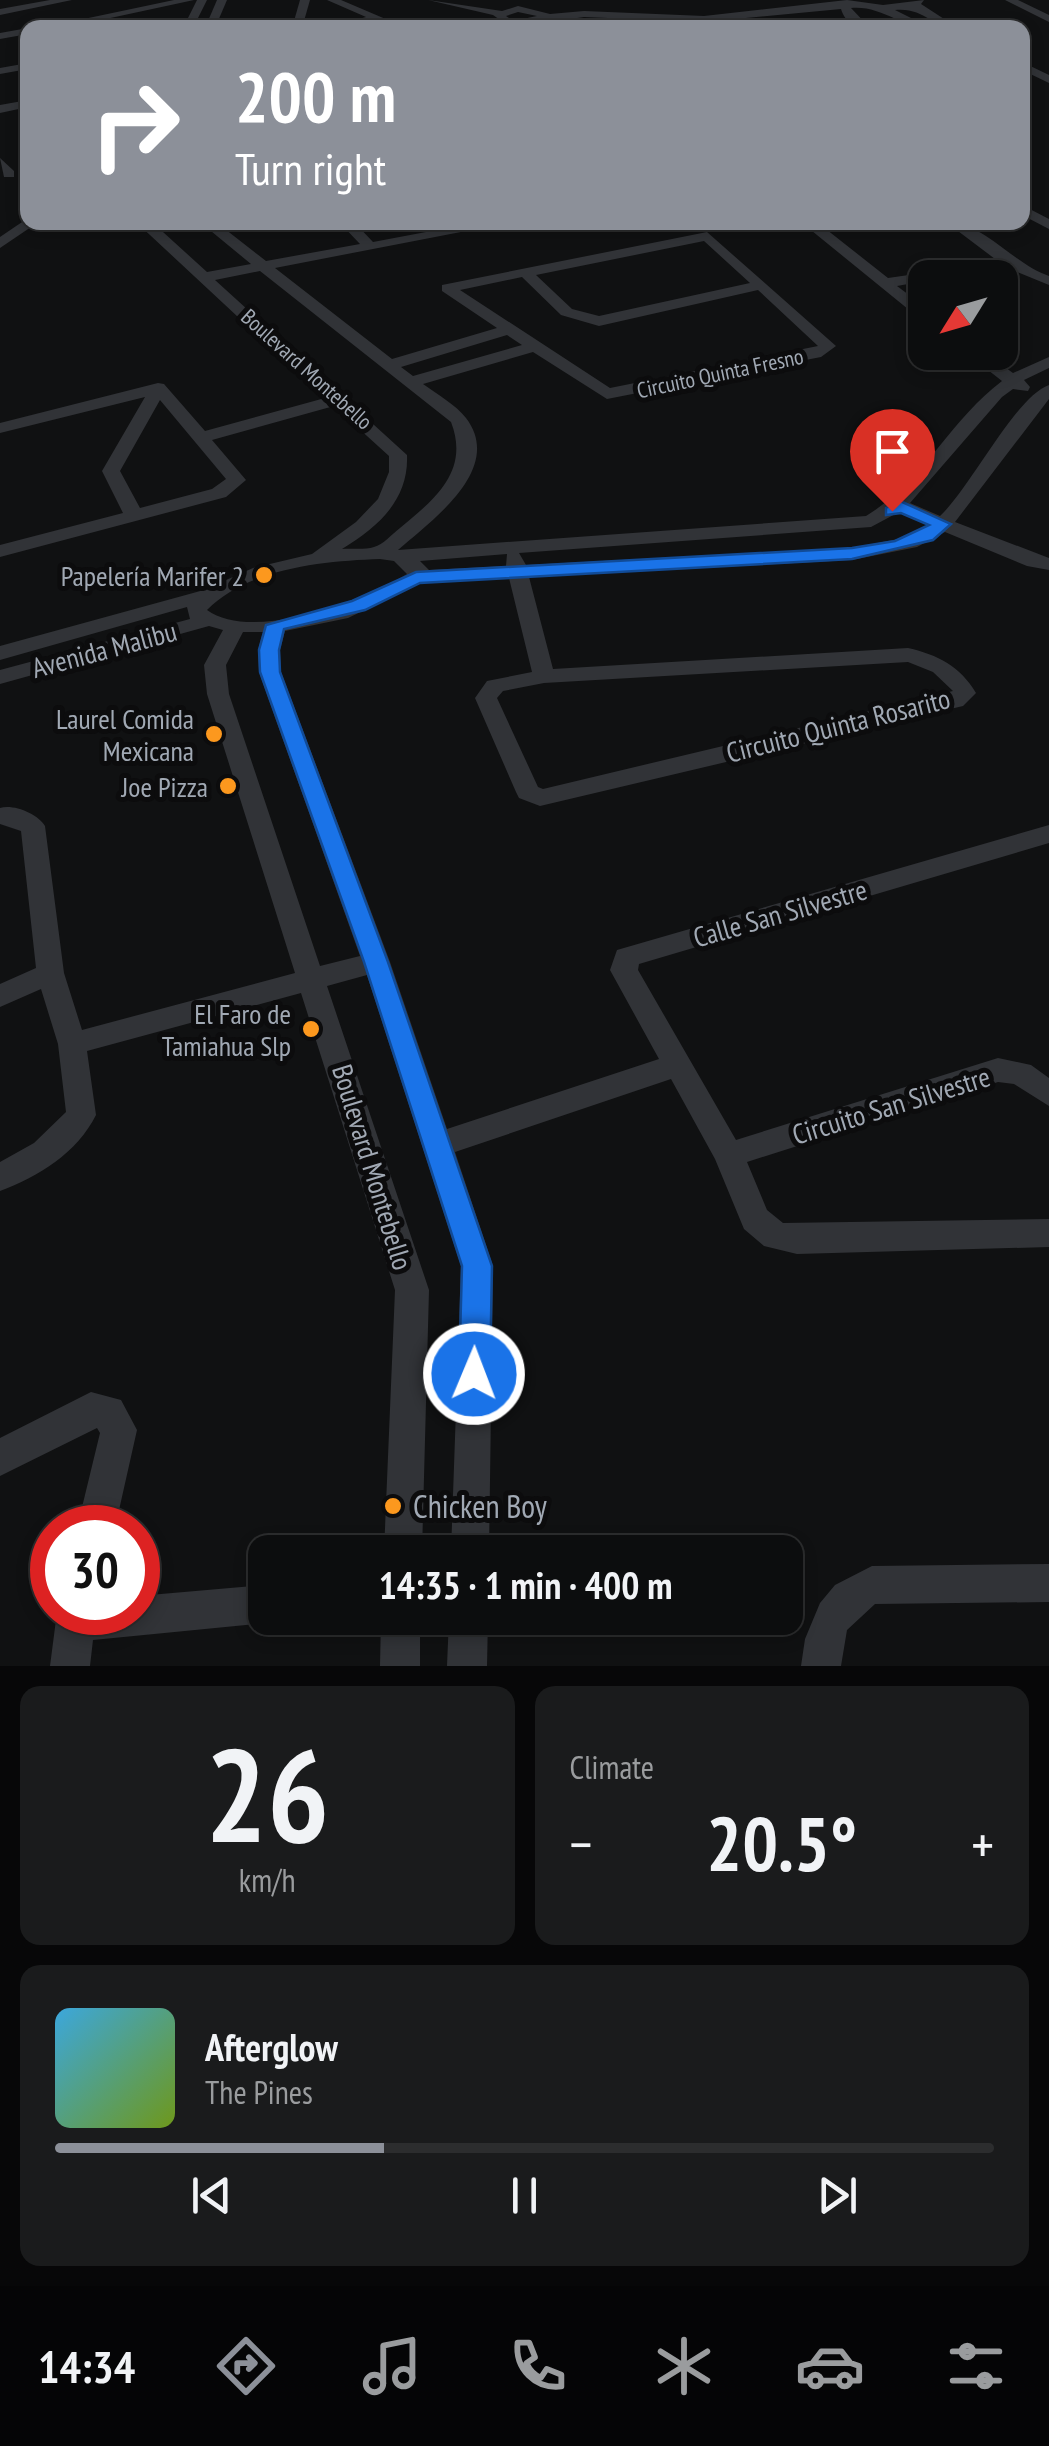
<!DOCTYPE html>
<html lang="en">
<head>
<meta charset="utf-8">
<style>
	:root { --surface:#0c0d0e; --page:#1a1b1c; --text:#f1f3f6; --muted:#9a9c9e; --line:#2c2d2e; --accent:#8c9099 }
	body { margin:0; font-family:"PT Sans Narrow",sans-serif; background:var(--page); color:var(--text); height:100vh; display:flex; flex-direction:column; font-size:38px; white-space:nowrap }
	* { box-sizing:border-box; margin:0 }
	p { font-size:32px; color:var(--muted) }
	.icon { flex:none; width:55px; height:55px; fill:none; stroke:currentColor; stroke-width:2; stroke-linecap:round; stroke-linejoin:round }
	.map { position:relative; height:1666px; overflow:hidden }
	.drawer { display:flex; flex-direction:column; gap:20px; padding:20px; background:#070708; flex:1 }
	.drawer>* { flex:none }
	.guide { position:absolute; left:20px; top:20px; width:1010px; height:210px; border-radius:20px; box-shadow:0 5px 15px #0003,0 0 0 2px var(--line); background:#8c9099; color:#fff; overflow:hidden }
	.needle { width:65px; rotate:233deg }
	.fabs { position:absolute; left:908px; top:260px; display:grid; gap:20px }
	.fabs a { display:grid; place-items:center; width:110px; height:110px; border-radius:20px; background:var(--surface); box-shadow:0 5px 15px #0003,0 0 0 2px var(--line); font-size:50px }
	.speed { position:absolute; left:30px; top:1505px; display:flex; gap:20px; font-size:50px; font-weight:700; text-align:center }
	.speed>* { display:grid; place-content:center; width:130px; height:130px; border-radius:50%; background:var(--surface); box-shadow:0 5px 15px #0003,0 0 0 2px var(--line); line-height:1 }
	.speed .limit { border:15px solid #d22; background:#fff; color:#111 }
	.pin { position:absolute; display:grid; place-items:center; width:85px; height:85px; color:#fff; margin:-102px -42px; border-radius:50% 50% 50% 0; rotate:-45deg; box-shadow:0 0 10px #0007 }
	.pin .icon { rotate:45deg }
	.me { position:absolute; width:110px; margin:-55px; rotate:1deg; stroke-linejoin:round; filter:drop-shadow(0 0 8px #0008) }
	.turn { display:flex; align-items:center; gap:35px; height:210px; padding:0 50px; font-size:45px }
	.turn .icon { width:130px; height:130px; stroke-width:2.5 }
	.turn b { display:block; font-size:70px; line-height:85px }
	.big { font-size:75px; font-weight:600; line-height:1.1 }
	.drawer .widget { flex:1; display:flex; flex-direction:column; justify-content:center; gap:15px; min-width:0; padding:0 35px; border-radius:20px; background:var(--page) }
	.drawer .dial { align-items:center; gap:0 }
	.dial b { font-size:130px; line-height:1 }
	.song { display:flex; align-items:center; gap:30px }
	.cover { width:120px; height:120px; border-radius:15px; background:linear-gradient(135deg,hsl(200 70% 55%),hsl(80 70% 35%)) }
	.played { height:10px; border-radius:5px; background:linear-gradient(90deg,var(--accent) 35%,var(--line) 35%) }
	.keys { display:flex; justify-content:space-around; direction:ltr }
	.heat { display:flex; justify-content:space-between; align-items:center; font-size:55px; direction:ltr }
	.drawer .tiles { flex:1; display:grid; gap:20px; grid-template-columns:1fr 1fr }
	.widget:last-child { grid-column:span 2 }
	.trip { position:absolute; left:248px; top:1535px; width:555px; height:100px; border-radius:20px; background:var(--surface); box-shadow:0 5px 15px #0003,0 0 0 2px var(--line); font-weight:600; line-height:100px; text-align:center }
	.tabs { display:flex; height:160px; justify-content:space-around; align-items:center; background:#050506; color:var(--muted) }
	.tabs .icon { width:70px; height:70px }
	.tabs .selected { color:var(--accent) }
	.tabs b { font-size:45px; color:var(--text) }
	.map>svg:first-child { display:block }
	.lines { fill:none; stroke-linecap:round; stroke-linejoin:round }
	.minor { fill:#313337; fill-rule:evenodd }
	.route { fill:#1a73e8; stroke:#114b97; stroke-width:2.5 }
	.poi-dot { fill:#fc981e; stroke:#0c0c0d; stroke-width:4 }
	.labels { text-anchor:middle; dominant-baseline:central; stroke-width:10; stroke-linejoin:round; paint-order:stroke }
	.far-street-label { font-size:22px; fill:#a1a9b4; stroke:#0c0c0d }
	.poi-label { font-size:28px; fill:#a1a9b4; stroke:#0c0c0d; text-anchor:end }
	.street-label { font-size:28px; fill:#a1a9b4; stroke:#0c0c0d }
	.near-poi-label { font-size:32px; fill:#a1a9b4; stroke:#0c0c0d; text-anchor:start }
</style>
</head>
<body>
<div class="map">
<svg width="1049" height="1666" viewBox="0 0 1049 1666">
	<rect width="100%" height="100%" fill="#101112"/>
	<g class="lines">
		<g class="minor">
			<polygon points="50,0 72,0 0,15 0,9"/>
			<polygon points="174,0 194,0 64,28 41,28"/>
			<polygon points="197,0 207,0 193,28 183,28"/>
			<polygon points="217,0 227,0 215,28 205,28"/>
			<polygon points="300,0 310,0 302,28 292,28"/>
			<polygon points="327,0 341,0 402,26 392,28 376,21 327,28 366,17"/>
			<path d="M 428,0 L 502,11 L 518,6 L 550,14 L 584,11 L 704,16 L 847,0 L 883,5 L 924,0 L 921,4 L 958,28 C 932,28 924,7 895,10 L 931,28 C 902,28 881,5 851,8 L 870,28 C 857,28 845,23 841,9 L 704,22 L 584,17 L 510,28 L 476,28 L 503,22 L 493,15 ZM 518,12 L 537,16 L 513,21 L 506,16 Z"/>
			<polygon points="1005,0 1018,0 1049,15 1049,22"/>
			<polygon points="28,28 28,34 0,39 0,33"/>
			<polygon points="1022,62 1049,75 1049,83 1022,70"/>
			<polygon points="28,63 28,69 0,74 0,68"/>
			<polygon points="28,100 28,107 0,113 0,105"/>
			<polygon points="0,158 14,171 14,177 4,177"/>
			<polygon points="1022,205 1049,219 1049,229 1022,215"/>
			<polygon points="28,218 34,225 0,248 0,237"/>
			<path d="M 136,222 L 152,222 L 207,272 L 251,264 L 200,222 L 216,222 L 266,261 L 360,244 L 339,222 L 354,222 L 373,242 L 479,222 L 512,222 L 275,268 L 392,359 L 497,328 L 442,291 L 442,285 L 707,232 L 836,346 L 821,357 L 607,399 L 533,352 L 423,384 C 437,394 456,405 466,418 C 505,469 431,521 398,550 L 866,516 C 924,481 950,420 1002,381 L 965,352 L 984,352 L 1013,373 L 1049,357 L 1049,368 L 1024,380 L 1030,387 L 1028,391 L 1013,389 L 1002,397 L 910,503 L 940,516 C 972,486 1015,397 1049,385 L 1049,399 L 955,522 L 1049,558 L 1049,570 L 1027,566 L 945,532 L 917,547 L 852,560 L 529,577 L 553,669 L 908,648 C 938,655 960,666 976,693 L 963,706 L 540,806 L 519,798 L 516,792 L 475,698 L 487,681 L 532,672 L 509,578 L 421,583 L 348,618 L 285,631 L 280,650 L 281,672 L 390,962 L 447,1129 L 659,1059 L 610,970 L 617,950 L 1049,825 L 1049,843 L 639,964 L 638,970 L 736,1140 L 998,1058 L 1031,1065 L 1049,1078 L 1049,1106 L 1014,1084 L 998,1082 L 747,1162 L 767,1210 L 783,1223 L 1049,1219 L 1049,1247 L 797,1254 L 764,1246 L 744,1229 L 715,1159 L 671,1079 L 455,1152 L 493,1266 L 489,1552 L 451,1552 L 461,1266 L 367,975 L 327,986 L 429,1290 L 422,1552 L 384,1552 L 395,1290 L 301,993 L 87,1051 L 96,1115 C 77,1153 38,1177 0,1191 L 0,1162 L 34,1143 L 66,1112 L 58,1044 L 41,989 L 0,1007 L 0,984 L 36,968 L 21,831 L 0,824 L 0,808 C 14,804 38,814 45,826 L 64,973 L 82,1030 L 295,973 L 207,694 L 204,665 L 223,630 L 209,626 L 0,684 L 0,670 L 190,619 L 187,607 L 0,660 L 0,646 L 204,590 L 253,568 L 312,554 L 356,522 L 378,499 L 389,472 L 389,456 L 334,406 L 212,440 L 246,480 L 226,497 L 0,557 L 0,545 L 123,513 L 102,471 L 145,397 L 0,433 L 0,423 L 158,383 L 164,384 L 205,431 L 325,398 ZM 704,241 L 750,283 L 599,316 L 572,309 L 536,275 ZM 260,271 L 451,422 C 470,471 435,499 400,528 C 392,534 383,545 374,547 C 365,550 352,548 342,549 C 378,527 409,500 407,455 L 215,280 ZM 522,277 L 561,315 L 599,326 L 758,290 L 818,346 L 610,388 L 460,290 ZM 507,335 L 522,345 L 413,376 L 401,367 ZM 160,400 L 226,479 L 212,489 L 140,508 L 120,471 ZM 899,512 L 929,525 L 903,538 L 852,548 L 526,565 L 519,553 L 871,527 ZM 507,554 L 506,566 L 429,570 L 420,561 ZM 380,559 L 394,561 L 407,574 C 364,601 252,643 207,610 C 249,568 323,561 380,559 ZM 243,632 L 263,632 L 258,650 L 259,672 L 360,956 L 320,966 L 229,694 L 226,665 ZM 908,662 L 933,672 L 953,691 L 543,789 L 538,787 L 497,698 L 503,691 L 544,683 Z"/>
			<path d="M 801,222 L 817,222 L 888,278 L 999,262 L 946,222 C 984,222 1013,264 1049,276 L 1049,285 L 1010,269 L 925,278 L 925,281 L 897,286 L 925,307 L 925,320 L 919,318 Z"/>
			<polygon points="91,1392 121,1400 137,1430 115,1528 77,1528 100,1433 97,1428 0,1476 0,1438"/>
			<polygon points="1049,1564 1049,1602 875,1604 847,1630 841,1666 801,1666 805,1639 820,1603 835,1585 872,1566"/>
			<polygon points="265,1585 265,1618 279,1618 265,1623 93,1640 90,1666 50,1666 57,1612 138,1612 138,1596"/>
			<polygon points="381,1618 420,1618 420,1666 380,1666"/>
			<polygon points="449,1618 488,1618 487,1666 447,1666"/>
		</g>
	</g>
	<polygon class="route" points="900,501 951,524 933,540 852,559 420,583 365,610 284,629 279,650 280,672 388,962 492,1266 490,1374 486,1384 474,1389 463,1384 459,1374 462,1266 364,962 260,672 259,650 266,625 352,601 416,572 852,548 895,541 929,525 901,513 886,515 886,508"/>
	<g class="poi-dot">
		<circle cx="264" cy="575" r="10"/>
		<circle cx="214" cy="734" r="10"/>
		<circle cx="228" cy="786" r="10"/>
		<circle cx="311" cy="1029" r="10"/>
		<circle cx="393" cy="1506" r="10"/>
	</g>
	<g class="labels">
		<g class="far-street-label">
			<text transform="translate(307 369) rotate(42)">Boulevard Montebello</text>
			<text transform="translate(720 373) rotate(-12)">Circuito Quinta Fresno</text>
		</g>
		<g class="poi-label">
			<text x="244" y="575">Papelería Marifer 2</text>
			<text x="194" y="718">Laurel Comida<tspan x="194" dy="32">Mexicana</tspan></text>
			<text x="208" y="786">Joe Pizza</text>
			<text x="291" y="1013">El Faro de<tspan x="291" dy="32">Tamiahua Slp</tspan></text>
		</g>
		<g class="street-label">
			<text transform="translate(104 649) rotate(-15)">Avenida Malibu</text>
			<text transform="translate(838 725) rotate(-14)">Circuito Quinta Rosarito</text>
			<text transform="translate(780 913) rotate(-16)">Calle San Silvestre</text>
			<text transform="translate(891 1105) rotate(-17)">Circuito San Silvestre</text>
			<text transform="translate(373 1167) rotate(73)">Boulevard Montebello</text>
		</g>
		<g class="near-poi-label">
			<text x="413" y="1506">Chicken Boy</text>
		</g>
	</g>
</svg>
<div class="fabs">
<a><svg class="needle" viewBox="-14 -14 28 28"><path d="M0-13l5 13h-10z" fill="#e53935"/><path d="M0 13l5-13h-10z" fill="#9a9c9e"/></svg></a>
</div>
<div class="speed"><div class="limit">30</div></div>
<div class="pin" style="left:892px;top:511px;background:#d93025"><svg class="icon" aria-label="arrive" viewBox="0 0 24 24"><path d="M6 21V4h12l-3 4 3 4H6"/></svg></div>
<svg class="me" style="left:474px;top:1374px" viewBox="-20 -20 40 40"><circle r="17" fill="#1a73e8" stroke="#fff" stroke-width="3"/><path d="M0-11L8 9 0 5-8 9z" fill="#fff"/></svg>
<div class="trip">14:35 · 1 min · 400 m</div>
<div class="guide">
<div class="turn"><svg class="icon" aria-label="right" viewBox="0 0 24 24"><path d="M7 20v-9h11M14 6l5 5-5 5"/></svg><div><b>200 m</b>Turn right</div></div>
</div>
</div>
<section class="drawer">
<div class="tiles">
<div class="widget dial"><b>26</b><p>km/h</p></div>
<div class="widget"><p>Climate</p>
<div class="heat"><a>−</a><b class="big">20.5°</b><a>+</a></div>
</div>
<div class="widget">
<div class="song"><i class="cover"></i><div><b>Afterglow</b><p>The Pines</p></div></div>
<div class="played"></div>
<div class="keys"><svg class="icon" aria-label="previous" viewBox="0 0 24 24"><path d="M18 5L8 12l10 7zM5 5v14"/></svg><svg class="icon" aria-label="pause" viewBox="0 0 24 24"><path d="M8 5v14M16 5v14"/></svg><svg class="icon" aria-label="next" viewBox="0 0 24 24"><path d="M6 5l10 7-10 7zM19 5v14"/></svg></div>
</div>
</div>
</section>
<nav class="tabs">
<b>14:34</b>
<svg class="icon selected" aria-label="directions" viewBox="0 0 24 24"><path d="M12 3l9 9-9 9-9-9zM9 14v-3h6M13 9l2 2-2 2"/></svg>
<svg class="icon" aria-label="music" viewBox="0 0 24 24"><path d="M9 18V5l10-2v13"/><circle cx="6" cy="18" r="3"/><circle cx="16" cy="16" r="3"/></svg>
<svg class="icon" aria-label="phone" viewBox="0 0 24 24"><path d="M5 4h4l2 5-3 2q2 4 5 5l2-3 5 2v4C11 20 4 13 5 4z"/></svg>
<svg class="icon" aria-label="climate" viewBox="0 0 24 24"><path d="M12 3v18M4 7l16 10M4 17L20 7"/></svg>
<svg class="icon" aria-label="car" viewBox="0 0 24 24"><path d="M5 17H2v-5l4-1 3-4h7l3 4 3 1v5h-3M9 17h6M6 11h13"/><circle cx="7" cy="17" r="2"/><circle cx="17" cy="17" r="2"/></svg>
<svg class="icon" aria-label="filters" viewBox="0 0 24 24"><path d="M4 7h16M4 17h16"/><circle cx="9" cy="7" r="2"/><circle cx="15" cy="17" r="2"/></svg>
</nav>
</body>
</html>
